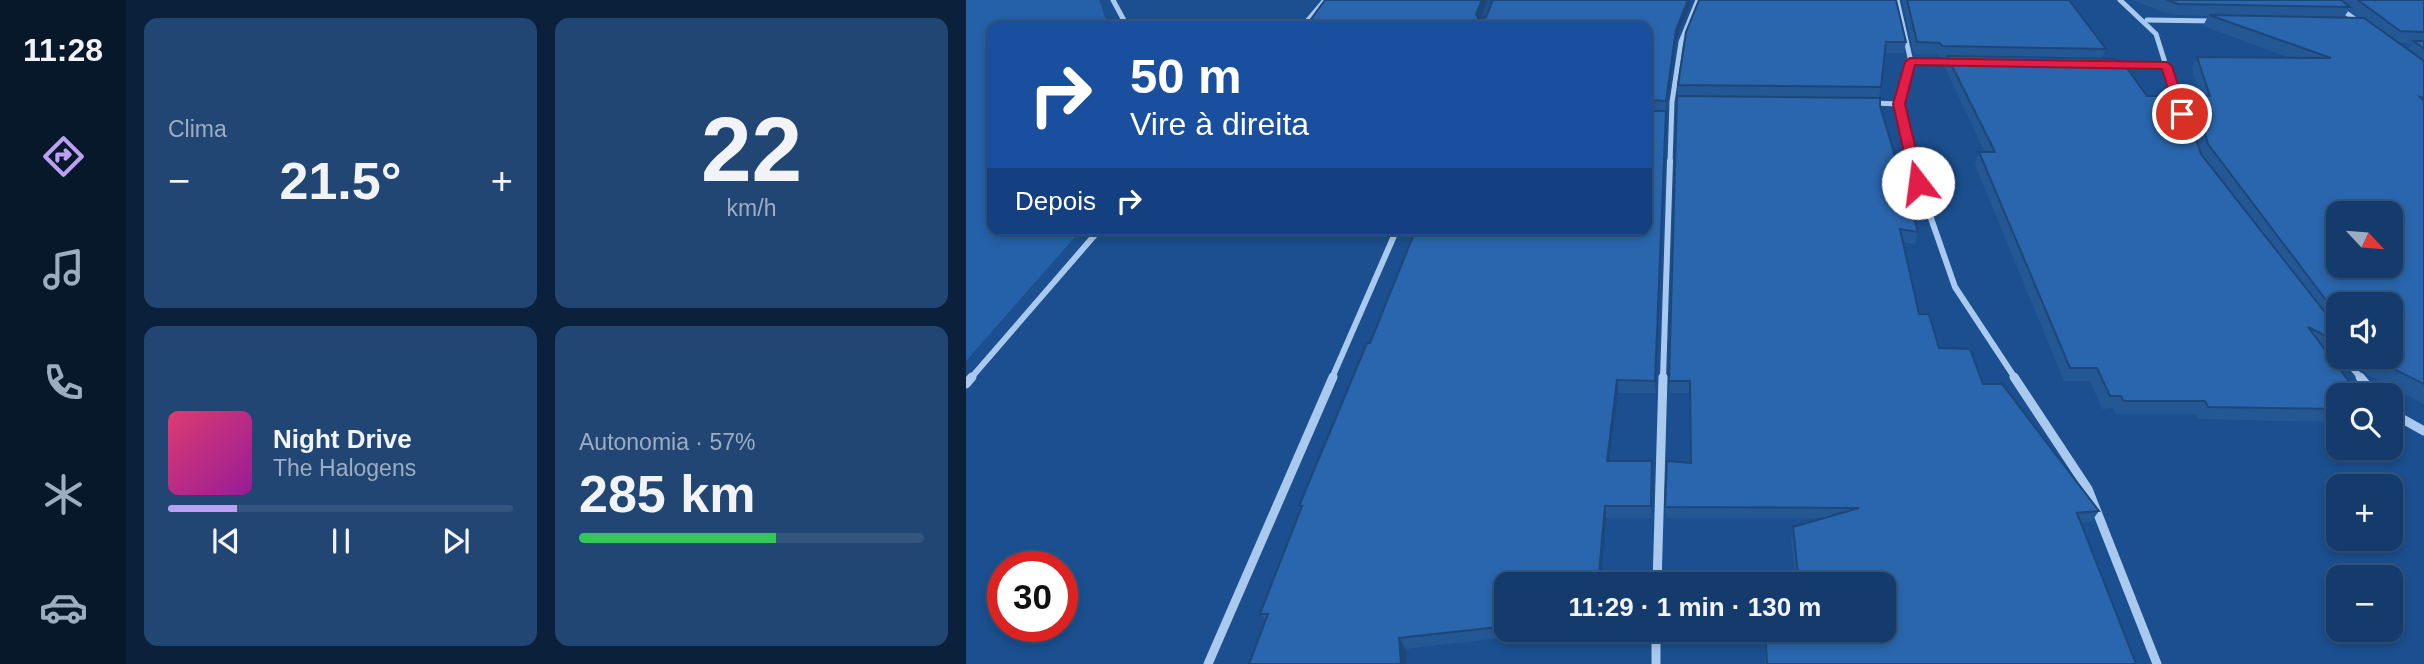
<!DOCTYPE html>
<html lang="pt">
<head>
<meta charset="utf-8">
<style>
	:root { --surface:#143b6b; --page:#214673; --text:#f1f3f6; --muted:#9dadc1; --line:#33557e; --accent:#bca0f2 }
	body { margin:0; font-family:Arial,sans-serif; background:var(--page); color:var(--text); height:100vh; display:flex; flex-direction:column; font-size:26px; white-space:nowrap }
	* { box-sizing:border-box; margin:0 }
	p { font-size:23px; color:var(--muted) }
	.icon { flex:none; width:38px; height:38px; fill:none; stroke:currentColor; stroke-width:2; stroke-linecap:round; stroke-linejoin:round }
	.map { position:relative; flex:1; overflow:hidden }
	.panel { display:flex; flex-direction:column; gap:18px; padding:18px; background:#0b203b; width:840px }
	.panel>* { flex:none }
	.guide { position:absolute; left:21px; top:21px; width:665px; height:214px; border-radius:14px; box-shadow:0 4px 10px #0003,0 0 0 2px var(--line); background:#1a4fa0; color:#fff; overflow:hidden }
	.needle { width:46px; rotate:116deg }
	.buttons { position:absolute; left:1360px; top:201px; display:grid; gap:14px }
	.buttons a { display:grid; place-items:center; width:77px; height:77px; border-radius:14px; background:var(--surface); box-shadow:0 4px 10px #0003,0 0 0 2px var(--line); font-size:35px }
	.speed { position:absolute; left:21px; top:551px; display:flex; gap:14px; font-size:35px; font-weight:700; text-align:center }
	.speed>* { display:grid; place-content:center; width:91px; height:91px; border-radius:50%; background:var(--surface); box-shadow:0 4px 10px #0003,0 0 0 2px var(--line); line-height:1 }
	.speed .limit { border:10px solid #d22; background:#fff; color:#111 }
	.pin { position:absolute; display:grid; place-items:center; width:60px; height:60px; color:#fff; margin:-30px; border:4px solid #fff; border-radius:50%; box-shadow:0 2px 7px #0007 }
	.me { position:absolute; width:77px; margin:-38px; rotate:345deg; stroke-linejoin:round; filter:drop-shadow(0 0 5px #0008) }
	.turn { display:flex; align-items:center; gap:24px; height:147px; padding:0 28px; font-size:32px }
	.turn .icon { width:91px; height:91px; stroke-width:2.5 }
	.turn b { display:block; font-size:49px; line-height:60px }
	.then { display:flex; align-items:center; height:66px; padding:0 28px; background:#0003; gap:14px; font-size:26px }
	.big { font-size:52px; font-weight:700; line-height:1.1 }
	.panel .widget { flex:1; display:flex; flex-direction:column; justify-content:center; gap:10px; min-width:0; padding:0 24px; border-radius:14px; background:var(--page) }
	.panel .dial { align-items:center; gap:0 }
	.dial b { font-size:91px; line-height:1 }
	.song { display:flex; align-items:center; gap:21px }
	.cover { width:84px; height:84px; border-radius:10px; background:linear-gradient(135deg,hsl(340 70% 55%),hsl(300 70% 35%)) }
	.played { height:7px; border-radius:4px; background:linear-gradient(90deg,var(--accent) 20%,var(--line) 20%) }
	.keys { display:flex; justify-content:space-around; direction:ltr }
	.heat { display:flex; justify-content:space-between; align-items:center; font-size:38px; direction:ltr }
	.charge { height:10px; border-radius:5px; background:linear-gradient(90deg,#34c759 57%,var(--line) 0) }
	.panel .tiles { flex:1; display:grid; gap:18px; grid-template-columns:repeat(2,1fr) }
	.trip { position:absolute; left:528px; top:572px; width:402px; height:70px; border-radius:14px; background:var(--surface); box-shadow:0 4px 10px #0003,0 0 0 2px var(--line); font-weight:700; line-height:70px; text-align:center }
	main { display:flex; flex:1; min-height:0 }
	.tabs { display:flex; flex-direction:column; width:126px; justify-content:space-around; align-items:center; background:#08182b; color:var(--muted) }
	.tabs .icon { width:49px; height:49px }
	.tabs .selected { color:var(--accent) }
	.tabs b { font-size:32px; color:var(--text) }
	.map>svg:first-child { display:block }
	.green { fill:#2461a8 }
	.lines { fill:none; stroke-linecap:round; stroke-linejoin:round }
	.street-far2 { stroke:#a9c9ee; stroke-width:5 }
	.street-far1 { stroke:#a9c9ee; stroke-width:6 }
	.street { stroke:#a9c9ee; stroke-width:9 }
	.wall { fill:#245895; fill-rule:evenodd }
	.shaded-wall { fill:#1d4779 }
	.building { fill:#2a66ad; stroke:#1d4779; stroke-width:2; fill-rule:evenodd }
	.route { fill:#e11d48; stroke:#92132f; stroke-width:2 }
</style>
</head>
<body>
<main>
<nav class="tabs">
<b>11:28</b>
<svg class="icon selected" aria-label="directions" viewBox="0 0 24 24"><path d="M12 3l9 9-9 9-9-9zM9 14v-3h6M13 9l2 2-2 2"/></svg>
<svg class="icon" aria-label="music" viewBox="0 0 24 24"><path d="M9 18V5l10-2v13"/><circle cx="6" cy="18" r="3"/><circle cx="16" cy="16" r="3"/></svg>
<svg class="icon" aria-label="phone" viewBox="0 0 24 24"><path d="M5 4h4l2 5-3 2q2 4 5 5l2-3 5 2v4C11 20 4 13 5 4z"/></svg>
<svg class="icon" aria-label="climate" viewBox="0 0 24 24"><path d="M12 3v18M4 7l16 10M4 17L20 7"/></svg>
<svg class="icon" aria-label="car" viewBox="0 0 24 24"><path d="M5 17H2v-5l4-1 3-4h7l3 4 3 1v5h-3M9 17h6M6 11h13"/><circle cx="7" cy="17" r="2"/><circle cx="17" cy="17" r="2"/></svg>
</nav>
<section class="panel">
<div class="tiles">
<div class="widget"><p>Clima</p>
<div class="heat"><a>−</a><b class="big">21.5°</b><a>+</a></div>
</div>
<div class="widget dial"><b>22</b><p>km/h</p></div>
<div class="widget">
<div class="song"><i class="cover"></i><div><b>Night Drive</b><p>The Halogens</p></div></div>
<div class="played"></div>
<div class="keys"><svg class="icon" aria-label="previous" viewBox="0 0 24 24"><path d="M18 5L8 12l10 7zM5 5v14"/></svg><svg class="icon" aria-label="pause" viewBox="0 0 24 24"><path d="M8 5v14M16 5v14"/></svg><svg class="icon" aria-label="next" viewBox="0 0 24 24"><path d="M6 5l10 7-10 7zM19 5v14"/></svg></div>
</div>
<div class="widget"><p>Autonomia · 57%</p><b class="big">285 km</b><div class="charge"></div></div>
</div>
</section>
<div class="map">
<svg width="1458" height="664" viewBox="0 0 1458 664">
	<rect width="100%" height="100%" fill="#1b4f8f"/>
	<polygon class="green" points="0,0 133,0 142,26 26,26 26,229 116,229 0,361"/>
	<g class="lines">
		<g class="street-far2">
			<polyline points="147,0 161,26"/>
			<polyline points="931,0 945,62 933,104 946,163"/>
			<polyline points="1154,0 1190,34 1212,104"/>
			<polyline points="1362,0 1393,22"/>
			<polyline points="1181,20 1248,21"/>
			<polyline points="337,26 359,0"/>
			<polyline points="945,62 987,62"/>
			<polyline points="1152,65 1201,66"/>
			<polyline points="906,103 933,104"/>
			<polyline points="704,163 706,102 715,42 732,0"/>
		</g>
		<g class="street-far1">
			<polyline points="945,161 989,287 1049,378"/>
			<polyline points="1377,357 1395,378"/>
			<polyline points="5,378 134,229"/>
			<polyline points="366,378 431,229"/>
			<polyline points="697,378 704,161"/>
		</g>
		<g class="street">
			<polyline points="1048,377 1122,489 1191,664"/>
			<polyline points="1394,377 1410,396"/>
			<polyline points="0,384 6,377"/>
			<polyline points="1424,412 1458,431"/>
			<polyline points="691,584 697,377"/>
			<polyline points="690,630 690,664"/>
			<polyline points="242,664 367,377"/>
		</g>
	</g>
	<g class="wall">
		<polygon points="522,0 514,20 520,17 527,0 726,0 710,41 700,113 690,393 652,393 644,461 686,461 687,473 686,518 640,518 541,584 541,630 600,630 440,649 441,664 283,664 300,620 294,614 335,509 333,506 404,343 681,229 681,26 340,26"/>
		<polygon points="733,0 940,42 938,53 919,53 913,98 914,106 952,232 949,244 937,242 953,314 973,348 1017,384 1133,511 1125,522 1115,523 1170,664 799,664 797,630 919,630 919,584 830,584 825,538 827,527 857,518 700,518 699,507 725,463 724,393 704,393 703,381 712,85"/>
		<path d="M 936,0 L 1103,0 L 1140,49 L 1136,58 L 1181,96 L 1235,154 L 1222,108 L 1228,96 L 1234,96 L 1226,69 L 1231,57 L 1324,58 L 1237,26 L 1242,16 L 1207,15 L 1165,0 L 1458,0 L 1458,404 L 1402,375 L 1383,357 L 1424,357 L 1372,304 L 1372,357 L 1375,357 L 1372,360 L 1364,356 L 1372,396 L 1372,422 L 1233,419 L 1230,414 L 1150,414 L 1147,408 L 1136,409 L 1124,381 L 1098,381 L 1009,165 L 1013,152 L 1019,152 L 979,68 L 981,57 L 973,57 L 972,54 L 948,54 ZM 1383,10 L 1393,18 L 1378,17 ZM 1434,43 L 1446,44 L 1442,49 Z"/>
	</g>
	<g class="shaded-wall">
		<polygon points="516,0 522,0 512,25 510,14"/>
		<polygon points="722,0 726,0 710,41 700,113 700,101 710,30"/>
		<polygon points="700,111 700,123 690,393 689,381"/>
		<polygon points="651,380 652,393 642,473 641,461"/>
		<polygon points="686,461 687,473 686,518 685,506"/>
		<polygon points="639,506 640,518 635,584 632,584"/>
		<polygon points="433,638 440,649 441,664 435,664"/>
	</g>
	<g class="building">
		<polygon points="359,0 516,0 510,14 513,20 520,17 527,0 722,0 710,30 700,101 681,100 681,26 340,26"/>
		<polygon points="733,0 930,0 940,42 920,42 915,87 712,85 720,32"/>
		<polygon points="941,0 1103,0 1140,49 976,46 974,43 951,42"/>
		<polygon points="1201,0 1375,0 1384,7 1212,4"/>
		<polygon points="1392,0 1458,0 1458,32 1434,31"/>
		<path d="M 1243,15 L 1398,18 L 1458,61 L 1458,98 L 1454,97 L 1458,101 L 1458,384 L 1414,362 L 1408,357 L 1424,357 L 1424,304 L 1372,304 L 1372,316 L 1242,144 L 1228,96 L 1244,96 L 1231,57 L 1365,58 ZM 1372,214 L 1424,214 L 1424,266 L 1372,266 Z"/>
		<polygon points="1448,41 1458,41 1458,49"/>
		<polygon points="981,56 1148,59 1158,64 1181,96 1216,96 1235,154 1372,329 1372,342 1342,327 1394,396 1372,396 1372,409 1242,407 1239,401 1158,401 1155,396 1144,396 1131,368 1104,368 1013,152 1029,152"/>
		<polygon points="711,96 914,98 914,106 952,232 934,229 953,314 963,314 973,348 1004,349 1017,384 1036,384 1133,511 1111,513 1170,664 801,664 799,630 919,630 919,584 833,584 827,527 893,508 699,507 701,461 725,463 724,381 703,381"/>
		<polygon points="681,111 700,111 689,381 651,380 641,461 686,461 685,506 639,506 632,584 541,584 541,626 433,638 435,664 283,664 302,614 294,614 336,506 333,506 401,343 404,343 450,229 681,229"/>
	</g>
	<polygon class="route" points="944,58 1201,62 1206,66 1221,114 1216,118 1210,114 1196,69 949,65 939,104 958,183 952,187 945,183 927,104 939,62"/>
</svg>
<div class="buttons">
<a><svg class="needle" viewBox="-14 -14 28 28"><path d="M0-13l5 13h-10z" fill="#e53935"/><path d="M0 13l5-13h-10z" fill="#9dadc1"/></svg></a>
<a><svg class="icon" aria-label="sound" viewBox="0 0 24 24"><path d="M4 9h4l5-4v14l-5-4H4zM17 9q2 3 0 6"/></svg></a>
<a><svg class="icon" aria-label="search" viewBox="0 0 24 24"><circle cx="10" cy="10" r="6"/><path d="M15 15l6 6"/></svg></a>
<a>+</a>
<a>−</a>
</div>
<div class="speed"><div class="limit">30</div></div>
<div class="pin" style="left:1216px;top:114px;background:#d93025"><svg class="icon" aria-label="arrive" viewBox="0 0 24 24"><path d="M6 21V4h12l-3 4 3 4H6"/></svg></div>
<svg class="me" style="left:952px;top:183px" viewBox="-20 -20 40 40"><circle r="19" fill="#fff"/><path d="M0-13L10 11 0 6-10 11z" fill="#e11d48"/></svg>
<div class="trip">11:29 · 1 min · 130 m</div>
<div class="guide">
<div class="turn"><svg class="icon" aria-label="right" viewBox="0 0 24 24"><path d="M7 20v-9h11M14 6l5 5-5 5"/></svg><div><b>50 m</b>Vire à direita</div></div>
<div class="then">Depois<svg class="icon" aria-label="right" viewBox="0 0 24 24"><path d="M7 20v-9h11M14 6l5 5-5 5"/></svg></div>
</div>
</div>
</main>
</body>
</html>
